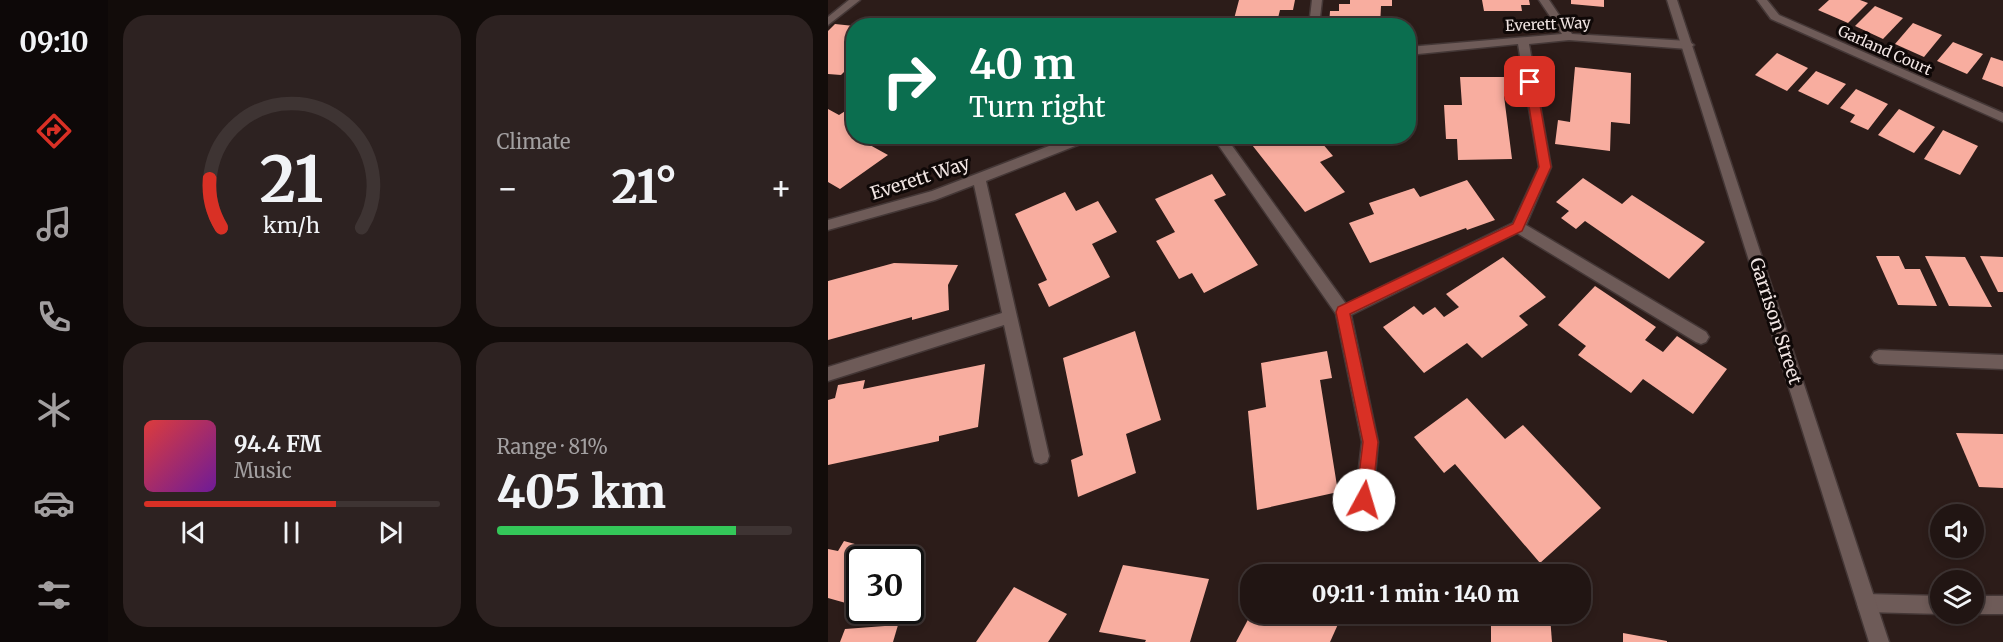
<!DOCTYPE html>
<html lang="en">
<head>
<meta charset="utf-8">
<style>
	:root { --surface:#211513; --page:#2d2221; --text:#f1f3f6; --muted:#a29fa0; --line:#3e3433; --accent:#d93025 }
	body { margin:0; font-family:Merriweather,serif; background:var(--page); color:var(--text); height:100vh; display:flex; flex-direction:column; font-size:22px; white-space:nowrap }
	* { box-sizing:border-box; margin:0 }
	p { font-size:20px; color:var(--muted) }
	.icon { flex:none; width:33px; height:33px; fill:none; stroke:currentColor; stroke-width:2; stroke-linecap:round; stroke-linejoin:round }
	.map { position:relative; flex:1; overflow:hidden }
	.panel { display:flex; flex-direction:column; gap:15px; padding:15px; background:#120c0a; width:720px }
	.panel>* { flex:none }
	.guide { position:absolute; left:18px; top:18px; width:570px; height:126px; border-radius:24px; box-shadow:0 3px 9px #0003,0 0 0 2px var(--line); background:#0b6e4f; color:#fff; overflow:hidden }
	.tools { position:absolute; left:1102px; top:504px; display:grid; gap:12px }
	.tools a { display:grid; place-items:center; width:54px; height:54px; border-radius:50%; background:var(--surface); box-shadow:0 3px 9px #0003,0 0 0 2px var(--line); font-size:30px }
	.speed { position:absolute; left:18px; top:546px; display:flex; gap:12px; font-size:30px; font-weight:700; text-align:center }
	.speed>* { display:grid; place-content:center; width:78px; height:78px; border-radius:50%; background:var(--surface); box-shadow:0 3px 9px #0003,0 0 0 2px var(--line); line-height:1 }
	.speed .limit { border:3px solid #111; border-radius:9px; background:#fff; color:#111 }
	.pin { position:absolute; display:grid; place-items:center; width:51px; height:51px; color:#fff; margin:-26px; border-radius:12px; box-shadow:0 3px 9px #0006 }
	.me { position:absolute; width:66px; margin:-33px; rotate:6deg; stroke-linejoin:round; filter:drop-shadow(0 0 4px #0008) }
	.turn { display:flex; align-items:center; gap:21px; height:126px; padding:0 24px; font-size:27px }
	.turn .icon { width:78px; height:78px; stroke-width:2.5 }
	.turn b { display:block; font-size:42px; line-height:51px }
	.big { font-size:45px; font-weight:800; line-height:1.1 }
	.panel .card { flex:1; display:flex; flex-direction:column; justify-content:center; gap:9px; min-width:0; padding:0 21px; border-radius:24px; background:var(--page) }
	.panel .dial { align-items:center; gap:0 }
	.dial svg { height:156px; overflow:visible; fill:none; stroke:var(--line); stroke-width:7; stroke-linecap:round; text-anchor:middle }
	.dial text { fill:var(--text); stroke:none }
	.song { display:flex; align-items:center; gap:18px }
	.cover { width:72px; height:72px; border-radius:9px; background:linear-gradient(135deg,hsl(0 70% 55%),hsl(280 70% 35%)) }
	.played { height:6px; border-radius:3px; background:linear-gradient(90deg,var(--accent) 65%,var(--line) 65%) }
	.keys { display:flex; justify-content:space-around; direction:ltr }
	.heat { display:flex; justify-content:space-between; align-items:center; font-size:33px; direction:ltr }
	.charge { height:9px; border-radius:4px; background:linear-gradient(90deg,#34c759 81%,var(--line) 0) }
	.panel .tiles { flex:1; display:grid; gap:15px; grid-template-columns:repeat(2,1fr) }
	.trip { position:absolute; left:412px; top:564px; width:351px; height:60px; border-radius:24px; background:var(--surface); box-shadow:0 3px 9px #0003,0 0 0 2px var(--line); font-weight:800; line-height:60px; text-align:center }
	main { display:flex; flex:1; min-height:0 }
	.tabs { display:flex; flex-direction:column; width:108px; justify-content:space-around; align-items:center; background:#0d0808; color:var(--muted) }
	.tabs .icon { width:42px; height:42px }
	.tabs .selected { color:var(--accent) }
	.tabs b { font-size:27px; color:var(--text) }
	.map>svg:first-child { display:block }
	.building { fill:#f8ad9f }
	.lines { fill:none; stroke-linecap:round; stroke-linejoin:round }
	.minor-casing { stroke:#443736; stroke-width:3 }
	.tertiary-casing { stroke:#443736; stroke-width:3 }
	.minor { fill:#6e5b58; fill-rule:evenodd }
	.tertiary { fill:#6e5b58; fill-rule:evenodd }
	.route { fill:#d93025; stroke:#8d1f18; stroke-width:1.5 }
	.labels { text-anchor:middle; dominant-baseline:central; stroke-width:6; stroke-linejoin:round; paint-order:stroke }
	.far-street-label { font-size:15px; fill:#f1e5e3; stroke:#0f0807 }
	.street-label { font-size:18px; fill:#f1e5e3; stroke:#0f0807 }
</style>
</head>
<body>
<main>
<nav class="tabs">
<b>09:10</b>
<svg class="icon selected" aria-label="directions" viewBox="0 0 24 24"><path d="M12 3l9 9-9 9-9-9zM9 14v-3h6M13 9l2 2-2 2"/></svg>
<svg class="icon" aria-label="music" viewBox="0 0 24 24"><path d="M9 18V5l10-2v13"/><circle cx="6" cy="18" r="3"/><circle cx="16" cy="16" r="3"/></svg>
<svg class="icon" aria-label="phone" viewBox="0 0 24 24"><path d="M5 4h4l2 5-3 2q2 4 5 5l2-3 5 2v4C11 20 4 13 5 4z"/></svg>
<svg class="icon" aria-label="climate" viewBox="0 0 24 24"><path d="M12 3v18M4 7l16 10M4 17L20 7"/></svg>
<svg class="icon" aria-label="car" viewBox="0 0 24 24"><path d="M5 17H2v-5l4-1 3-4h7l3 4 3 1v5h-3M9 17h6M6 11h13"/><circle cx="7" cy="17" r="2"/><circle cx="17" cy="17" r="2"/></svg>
<svg class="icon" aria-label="filters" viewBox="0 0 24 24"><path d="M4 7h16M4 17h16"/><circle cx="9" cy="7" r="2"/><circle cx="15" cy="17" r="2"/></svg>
</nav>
<section class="panel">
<div class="tiles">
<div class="card dial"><svg viewBox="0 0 100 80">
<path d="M14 69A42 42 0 1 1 86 69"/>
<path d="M14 69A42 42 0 0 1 8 44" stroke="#d93025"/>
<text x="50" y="56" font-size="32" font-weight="700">21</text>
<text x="50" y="72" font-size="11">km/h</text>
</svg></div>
<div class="card"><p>Climate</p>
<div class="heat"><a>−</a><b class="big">21°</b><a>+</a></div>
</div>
<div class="card">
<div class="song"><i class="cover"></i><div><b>94.4 FM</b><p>Music</p></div></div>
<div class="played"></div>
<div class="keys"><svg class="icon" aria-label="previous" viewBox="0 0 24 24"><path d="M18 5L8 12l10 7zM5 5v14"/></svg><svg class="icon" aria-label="pause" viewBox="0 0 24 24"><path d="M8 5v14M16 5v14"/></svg><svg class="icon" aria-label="next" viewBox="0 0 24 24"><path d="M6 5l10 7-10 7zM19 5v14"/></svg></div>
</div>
<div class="card"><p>Range · 81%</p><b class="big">405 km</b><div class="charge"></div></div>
</div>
</section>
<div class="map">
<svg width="1175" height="642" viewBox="0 0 1175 642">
	<rect width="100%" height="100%" fill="#2c1c19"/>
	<g class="building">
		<polygon points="411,0 467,0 465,10 452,10 450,18 469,18 467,26 420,26 422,19 406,19"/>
		<polygon points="522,0 564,0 564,6 553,6 552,26 501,26 502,11 511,11 511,4 522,4"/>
		<polygon points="654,0 701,0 702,5 693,5 694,11 656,11"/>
		<polygon points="743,0 776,0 776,7 743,4"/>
		<polygon points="1001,0 1032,0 1040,3 1020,23 990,10"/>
		<polygon points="1047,6 1075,18 1055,39 1027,26"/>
		<polygon points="1085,23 1114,35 1096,57 1067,44"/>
		<polygon points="7,24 26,26 26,62 13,75 0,74 0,31"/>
		<polygon points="1125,42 1155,54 1139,74 1109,61"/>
		<polygon points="949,53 980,68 959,91 927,75"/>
		<polygon points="1163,57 1175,61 1175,87 1154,79"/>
		<polygon points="747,67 803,73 802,124 783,122 782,151 727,144 730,120 742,122"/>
		<polygon points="988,71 1018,84 1000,105 970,91"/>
		<polygon points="632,77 687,77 690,96 676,96 684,159 630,160 629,139 618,139 616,105 634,105"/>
		<polygon points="1028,89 1060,104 1040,130 1022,122 1027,115 1012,108"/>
		<polygon points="22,108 26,110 26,136 34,136 31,139 60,155 12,189 0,182 0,109 11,115"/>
		<polygon points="1071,109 1107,127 1086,153 1050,135"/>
		<polygon points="1115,130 1150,146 1132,175 1096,159"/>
		<polygon points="417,136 488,136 505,156 492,162 517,192 477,212"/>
		<polygon points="384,174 398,195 386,200 430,265 376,293 364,273 351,279 328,241 347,232 327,199"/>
		<polygon points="755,178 794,204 804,195 877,242 841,279 757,221 748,229 733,218 741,211 728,202"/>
		<polygon points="639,180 667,220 639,230 638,228 542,263 521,223 546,214 541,203 586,188 592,197"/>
		<polygon points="237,192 248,211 270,201 289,232 264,244 282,277 221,307 210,284 219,280 187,214"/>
		<polygon points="1048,256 1071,256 1077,269 1092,269 1109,306 1070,305"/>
		<polygon points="1097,256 1137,257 1164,307 1121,306"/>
		<polygon points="1152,256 1175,257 1175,292 1170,292"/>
		<polygon points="675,257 718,297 691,316 700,325 654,358 639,343 596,373 555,327 586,306 595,315 607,307 616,317 631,307 618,294"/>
		<polygon points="66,263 130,265 120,285 121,310 84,320 84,317 0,340 0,281"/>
		<polygon points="767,286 828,327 817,340 835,352 849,336 899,369 865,414 815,379 803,393 750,355 758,346 730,325"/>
		<polygon points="307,331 333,420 298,434 308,473 250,497 243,460 255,455 235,358"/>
		<polygon points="499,351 504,378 492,380 510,492 429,510 420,411 438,407 433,363"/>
		<polygon points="157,364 150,427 111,436 111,441 0,465 0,400 7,398 10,385 37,380 35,389"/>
		<polygon points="639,398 677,439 695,425 773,508 712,563 627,464 616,473 586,437"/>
		<polygon points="1128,433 1175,434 1175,488 1151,487"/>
		<polygon points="16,541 81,559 81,560 32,560 32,607 0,598 0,549 10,551"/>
		<polygon points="295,565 381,579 362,642 317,642 318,640 271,632"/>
		<polygon points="186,587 239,614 220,642 148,642"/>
		<polygon points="423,614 493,614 511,622 502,642 408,642"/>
		<polygon points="663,614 722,616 724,642 663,642"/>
		<polygon points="70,625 65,642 12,642 17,629"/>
		<polygon points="795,633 839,641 839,642 795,642"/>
	</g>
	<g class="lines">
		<g class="minor-casing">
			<g id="minor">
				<polygon points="21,0 32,0 0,25 0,17"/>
				<polygon points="484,0 494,0 491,26 481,26"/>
				<polygon points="711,0 721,0 744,34 860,41 866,45 860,49 741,40 701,44 723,167 698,225 878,332 881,337 878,342 873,344 868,342 689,233 523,315 550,442 543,519 540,525 534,528 528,525 525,519 534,442 508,314 384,136 397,136 518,304 685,223 711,167 690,44 580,55 580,47 734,34"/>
				<polygon points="929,0 939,0 951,15 1175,113 1175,122 943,19"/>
				<polygon points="247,136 267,136 265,139 158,181 221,456 219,462 213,464 207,462 205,456 176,325 0,381 0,367 174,313 146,185 107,200 0,230 0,220 104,191"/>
				<polygon points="1051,350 1175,355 1175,369 1051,364 1046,362 1043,357 1046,352"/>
				<polygon points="1038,594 1113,596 1113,614 1115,614 1113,614 1038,612 1031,610 1029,603 1031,596"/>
				<polygon points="1146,596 1175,596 1175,614 1144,614 1146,614"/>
			</g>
		</g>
		<g class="tertiary-casing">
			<polygon id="tertiary" points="839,0 849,0 1061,642 1041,642"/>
		</g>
		<use href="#minor" class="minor"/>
		<use href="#tertiary" class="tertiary"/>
	</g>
	<polygon class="route" points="702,79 708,82 723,167 694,231 522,314 550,442 544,500 542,505 536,508 531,505 528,500 535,442 508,312 510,307 685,224 711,167 697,82"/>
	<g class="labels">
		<g class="far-street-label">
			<text transform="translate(720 24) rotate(-2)">Everett Way</text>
			<text transform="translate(1057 50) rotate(24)">Garland Court</text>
		</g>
		<g class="street-label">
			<text transform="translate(92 178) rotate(-18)">Everett Way</text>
			<text transform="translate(948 321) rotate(72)">Garrison Street</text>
		</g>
	</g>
</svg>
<div class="tools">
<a><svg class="icon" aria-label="sound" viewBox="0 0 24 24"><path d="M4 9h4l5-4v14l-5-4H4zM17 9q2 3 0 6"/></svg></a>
<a><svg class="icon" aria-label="layers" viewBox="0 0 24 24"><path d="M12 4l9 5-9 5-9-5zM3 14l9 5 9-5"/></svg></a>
</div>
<div class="speed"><div class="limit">30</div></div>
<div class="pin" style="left:702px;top:82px;background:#d93025"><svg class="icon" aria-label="arrive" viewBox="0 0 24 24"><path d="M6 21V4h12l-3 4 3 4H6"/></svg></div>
<svg class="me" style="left:536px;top:500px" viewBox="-20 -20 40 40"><circle r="19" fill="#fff"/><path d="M0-13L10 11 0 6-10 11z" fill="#d93025"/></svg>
<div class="trip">09:11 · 1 min · 140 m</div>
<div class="guide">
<div class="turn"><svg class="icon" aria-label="right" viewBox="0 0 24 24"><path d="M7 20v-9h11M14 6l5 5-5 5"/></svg><div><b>40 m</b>Turn right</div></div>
</div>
</div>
</main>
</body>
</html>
